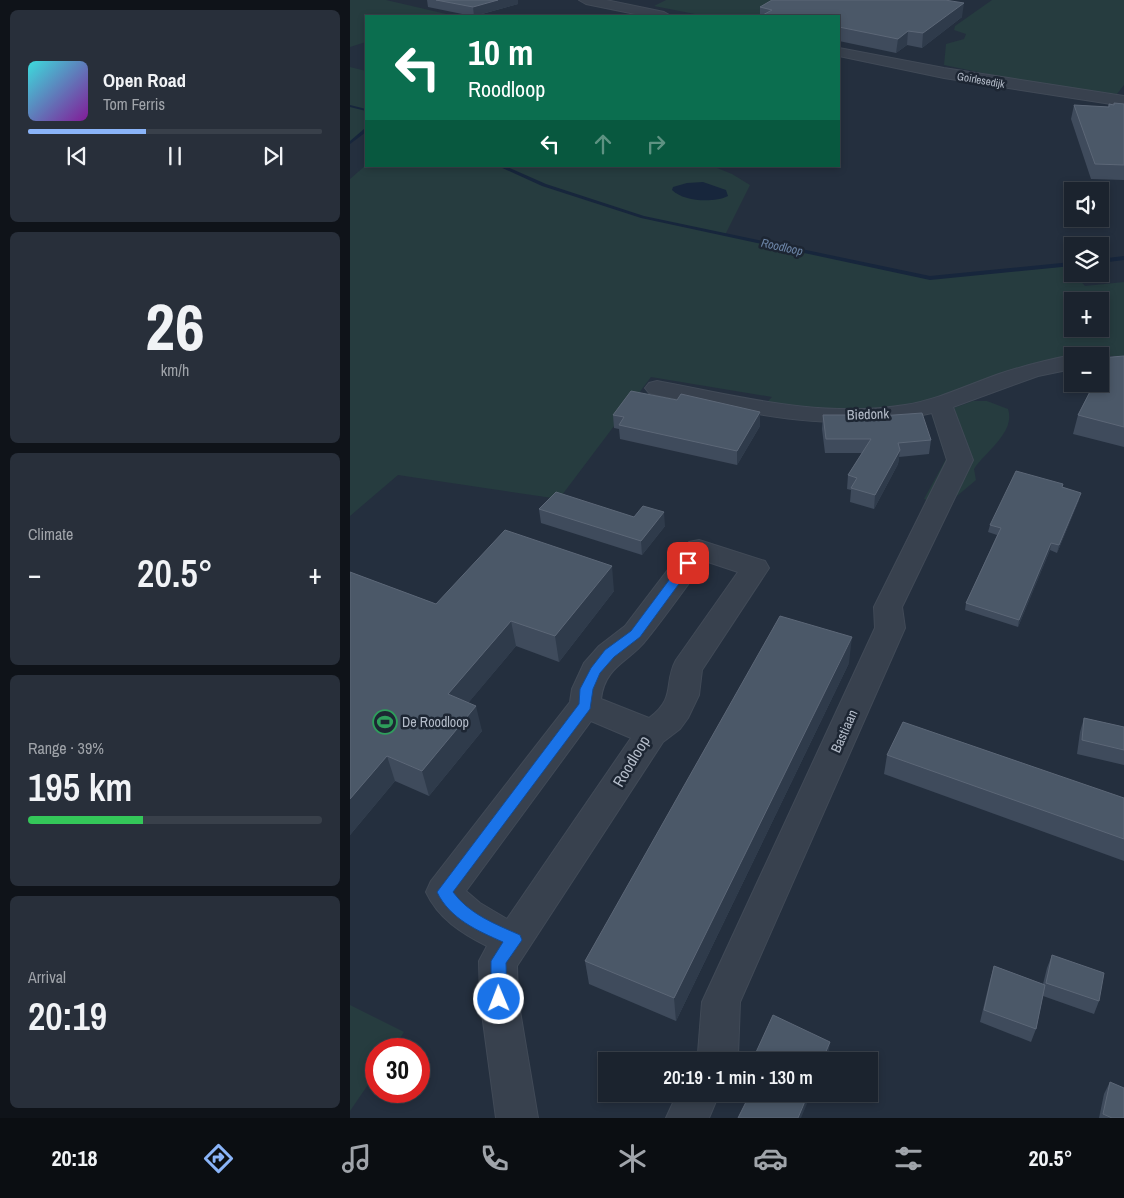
<!DOCTYPE html>
<html lang="en">
<head>
<meta charset="utf-8">
<style>
	:root { --surface:#1b232e; --page:#282f3a; --text:#f1f3f6; --muted:#a0a4aa; --line:#39404a; --accent:#8ab4f8 }
	body { margin:0; font-family:"Archivo Narrow",sans-serif; background:var(--page); color:var(--text); height:100vh; display:flex; flex-direction:column; font-size:19px; white-space:nowrap }
	* { box-sizing:border-box; margin:0 }
	p { font-size:16px; color:var(--muted) }
	.icon { flex:none; width:28px; height:28px; fill:none; stroke:currentColor; stroke-width:2; stroke-linecap:round; stroke-linejoin:round }
	.map { position:relative; flex:1; overflow:hidden }
	.sheet { display:flex; flex-direction:column; gap:10px; padding:10px; background:#0f1319; width:350px }
	.sheet>* { flex:none }
	.hud { position:absolute; left:15px; top:15px; width:475px; height:152px; border-radius:0px; box-shadow:0 2px 8px #0003,0 0 0 1px var(--line); background:#0b6e4f; color:#fff; overflow:hidden }
	.tools { position:absolute; left:714px; top:182px; display:grid; gap:10px }
	.tools a { display:grid; place-items:center; width:45px; height:45px; border-radius:0px; background:var(--surface); box-shadow:0 2px 8px #0003,0 0 0 1px var(--line); font-size:25px }
	.speed { position:absolute; left:15px; top:1038px; display:flex; gap:10px; font-size:25px; font-weight:700; text-align:center }
	.speed>* { display:grid; place-content:center; width:65px; height:65px; border-radius:50%; background:var(--surface); box-shadow:0 2px 8px #0003,0 0 0 1px var(--line); line-height:1 }
	.speed .limit { border:8px solid #d22; background:#fff; color:#111 }
	.pin { position:absolute; display:grid; place-items:center; width:42px; height:42px; color:#fff; margin:-21px; border-radius:10px; box-shadow:0 2px 8px #0006 }
	.me { position:absolute; width:55px; margin:-28px; rotate:359deg; stroke-linejoin:round; filter:drop-shadow(0 0 4px #0008) }
	.turn { display:flex; align-items:center; gap:18px; height:105px; padding:0 20px; font-size:22px }
	.turn .icon { width:65px; height:65px; stroke-width:2.5 }
	.turn b { display:block; font-size:35px; line-height:42px }
	.lanes { display:flex; align-items:center; height:48px; padding:0 20px; background:#0003; justify-content:center; gap:25px; direction:ltr }
	.lanes .off { opacity:.35 }
	.big { font-size:38px; font-weight:600; line-height:1.1 }
	.sheet .card { flex:1; display:flex; flex-direction:column; justify-content:center; gap:8px; min-width:0; padding:0 18px; border-radius:8px; background:var(--page) }
	.sheet .dial { align-items:center; gap:0 }
	.dial b { font-size:65px; line-height:1 }
	.song { display:flex; align-items:center; gap:15px }
	.cover { width:60px; height:60px; border-radius:8px; background:linear-gradient(135deg,hsl(180 70% 55%),hsl(290 70% 35%)) }
	.played { height:5px; border-radius:2px; background:linear-gradient(90deg,var(--accent) 40%,var(--line) 40%) }
	.keys { display:flex; justify-content:space-around; direction:ltr }
	.heat { display:flex; justify-content:space-between; align-items:center; font-size:28px; direction:ltr }
	.charge { height:8px; border-radius:4px; background:linear-gradient(90deg,#34c759 39%,var(--line) 0) }
	.trip { position:absolute; left:248px; top:1052px; width:280px; height:50px; border-radius:0px; background:var(--surface); box-shadow:0 2px 8px #0003,0 0 0 1px var(--line); font-weight:600; line-height:50px; text-align:center }
	.dock { display:flex; height:80px; justify-content:space-around; align-items:center; background:#0b0e12; color:var(--muted) }
	.dock .icon { width:35px; height:35px }
	.dock .current { color:var(--accent) }
	.dock b { font-size:22px; color:var(--text) }
	main { display:flex; flex:1; min-height:0 }
	.map>svg:first-child { display:block }
	.green { fill:#263c3f; fill-rule:evenodd }
	.water { fill:#17263c }
	.lines { fill:none; stroke-linecap:round; stroke-linejoin:round }
	.stream { fill:#17263c; fill-rule:evenodd }
	.minor-casing { stroke:#414a57; stroke-width:2 }
	.minor { fill:#38414e; fill-rule:evenodd }
	.wall { fill:#3f4b5c }
	.shaded-wall { fill:#2f3b4b }
	.building { fill:#4b5868; stroke:#5c6777 }
	.route { fill:#1a73e8; stroke:#114b97 }
	.labels { text-anchor:middle; dominant-baseline:central; stroke-width:5; stroke-linejoin:round; paint-order:stroke }
	.far-street-label { font-size:11px; fill:#b4bcc9; stroke:#1d2633 }
	.far-water-label { font-size:12px; font-style:italic; fill:#6d86a8; stroke:#1d2633 }
	.street-label { font-size:14px; fill:#b4bcc9; stroke:#1d2633 }
	.poi-label { font-size:14px; fill:#b4bcc9; stroke:#1d2633; text-anchor:start }
	.near-street-label { font-size:16px; fill:#b4bcc9; stroke:#1d2633 }
</style>
</head>
<body>
<main>
<section class="sheet">
<div class="card">
<div class="song"><i class="cover"></i><div><b>Open Road</b><p>Tom Ferris</p></div></div>
<div class="played"></div>
<div class="keys"><svg class="icon" aria-label="previous" viewBox="0 0 24 24"><path d="M18 5L8 12l10 7zM5 5v14"/></svg><svg class="icon" aria-label="pause" viewBox="0 0 24 24"><path d="M8 5v14M16 5v14"/></svg><svg class="icon" aria-label="next" viewBox="0 0 24 24"><path d="M6 5l10 7-10 7zM19 5v14"/></svg></div>
</div>
<div class="card dial"><b>26</b><p>km/h</p></div>
<div class="card"><p>Climate</p>
<div class="heat"><a>−</a><b class="big">20.5°</b><a>+</a></div>
</div>
<div class="card"><p>Range · 39%</p><b class="big">195 km</b><div class="charge"></div></div>
<div class="card"><p>Arrival</p><b class="big">20:19</b></div>
</section>
<div class="map">
<svg width="774" height="1118" viewBox="0 0 774 1118">
	<rect width="100%" height="100%" fill="#242f3e"/>
	<g class="green">
		<polygon points="0,0 36,0 105,16 16,16 16,42 0,47"/>
		<polygon points="316,0 439,0 412,16 355,16 304,6"/>
		<polygon points="642,0 774,0 774,85 767,94 681,83 594,65 596,44 614,39 616,34 604,30 605,26"/>
		<polygon points="0,67 16,71 16,129 0,142"/>
		<path d="M 16,165 L 362,166 L 382,174 L 400,185 L 375,235 L 580,279 L 717,266 L 735,286 L 774,282 L 774,356 L 722,356 L 722,358 L 669,367 L 579,401 L 529,409 L 476,410 L 416,403 L 422,397 L 301,377 L 209,499 L 48,475 L 0,516 L 0,179 ZM 722,301 L 750,301 L 750,329 L 722,329 Z"/>
		<path d="M 623,401 L 637,401 L 658,409 C 666,432 635,452 624,469 L 626,480 L 595,506 L 574,499 L 596,459 L 582,416 Z"/>
		<polygon points="0,1005 54,1032 43,1049 26,1049 26,1073 0,1111"/>
	</g>
	<path class="water" d="M 353,182 L 376,190 L 378,196 C 364,203 334,202 322,190 L 323,187 L 337,183 Z"/>
	<g class="lines">
		<g class="stream">
			<polygon points="0,105 16,109 16,111 0,107"/>
			<polygon points="14,129 16,129 16,132 0,144 0,141"/>
			<polygon points="148,166 155,166 196,184 294,216 580,276 722,262 722,266 580,280 291,218 192,186"/>
			<polygon points="774,256 774,260 750,263 750,259"/>
		</g>
		<g class="minor-casing">
			<g id="minor">
				<polygon points="229,0 256,0 314,12 321,16 295,16 236,4"/>
				<polygon points="489,48 594,68 774,96 774,106 594,78 489,56"/>
				<path d="M 722,355 L 726,356 L 722,356 L 722,369 L 688,376 L 603,407 L 623,460 L 552,607 L 555,628 L 390,1002 L 388,1056 L 386,1061 L 345,1061 L 348,1053 L 352,1002 L 525,628 L 524,607 L 597,460 L 582,413 C 489,436 398,412 307,395 L 299,393 L 295,388 L 299,383 L 307,381 C 388,396 472,419 555,405 C 587,400 618,385 649,374 C 673,366 697,360 722,355 Z"/>
				<path d="M 349,540 L 415,561 L 419,568 L 352,670 L 349,695 L 338,718 L 330,729 L 313,742 L 167,966 L 168,999 L 188,1118 L 146,1118 L 130,999 L 129,961 L 137,946 C 111,933 88,918 76,892 L 81,881 L 220,702 L 222,689 L 234,663 L 249,646 L 275,626 L 339,542 ZM 355,561 L 388,572 L 326,660 C 313,684 327,697 299,718 L 251,699 C 255,665 280,662 297,639 C 317,614 336,587 355,561 ZM 241,721 L 281,738 L 157,919 L 130,903 L 116,891 Z"/>
				<polygon points="327,1094 369,1094 359,1118 316,1118"/>
			</g>
		</g>
		<use href="#minor" class="minor"/>
	</g>
	<g class="wall">
		<polygon points="77,0 168,0 168,4 125,16 122,16 78,7"/>
		<polygon points="410,7 612,17 572,48 557,45 546,53 489,41 489,16 410,16"/>
		<polygon points="764,103 774,104 774,180 741,179 721,119 724,105 758,107 759,104 763,105"/>
		<polygon points="774,356 774,447 723,434 728,415 741,389 738,384 750,384"/>
		<polygon points="263,415 410,426 387,465 270,439 269,429 264,428"/>
		<polygon points="473,415 502,418 581,440 579,454 549,457 548,464 524,509 500,502 501,490 497,489 498,475 512,453 475,453 472,429"/>
		<polygon points="712,487 729,500 707,553 700,550 668,627 615,610 616,603 647,535 638,532 640,525"/>
		<polygon points="189,509 284,517 315,526 292,555 191,523"/>
		<polygon points="0,572 86,604 264,591 209,662 166,646 118,703 132,731 79,796 45,781 0,835"/>
		<polygon points="499,663 326,1021 239,984 235,961"/>
		<polygon points="734,718 774,727 774,765 727,754 730,732"/>
		<polygon points="537,755 774,798 774,861 534,774"/>
		<polygon points="702,955 749,1001 744,1014 693,996 686,1029 681,1042 630,1022 640,980 644,966 693,984 697,968"/>
		<polygon points="760,1082 774,1118 749,1118 754,1094"/>
	</g>
	<g class="shaded-wall">
		<polygon points="148,0 168,0 168,4 124,16 123,7"/>
		<polygon points="614,3 612,17 572,48 573,33"/>
		<polygon points="558,31 557,45 546,53 548,39"/>
		<polygon points="410,412 410,426 387,465 387,451"/>
		<polygon points="550,450 548,464 524,509 525,495"/>
		<polygon points="731,493 729,500 707,553 709,545"/>
		<polygon points="314,512 315,526 292,555 291,541"/>
		<polygon points="701,543 700,550 668,627 669,620"/>
		<polygon points="262,566 264,591 209,662 205,636"/>
		<polygon points="161,621 166,646 104,720 98,694"/>
		<polygon points="502,637 499,663 326,1021 324,998"/>
		<polygon points="126,706 132,731 79,796 72,771"/>
		<polygon points="37,756 45,781 0,835 0,799"/>
		<polygon points="480,1042 479,1051 475,1061 472,1061"/>
		<polygon points="458,1094 461,1094 451,1118 448,1118"/>
	</g>
	<g class="building">
		<polygon points="86,0 148,0 123,7"/>
		<polygon points="422,0 595,0 614,3 573,33 558,31 548,39 489,27 489,16 411,16 422,10 410,7"/>
		<polygon points="764,103 774,104 774,165 745,164 724,105 759,107 759,104 764,105"/>
		<polygon points="774,356 774,427 728,415 744,384 750,384 750,358"/>
		<polygon points="281,391 327,400 331,394 410,412 387,451 269,425 274,417 263,415"/>
		<polygon points="572,413 581,440 548,443 550,450 525,495 501,488 507,478 498,475 521,439 476,439 473,415 502,415 502,418"/>
		<polygon points="666,471 713,484 712,487 731,493 709,545 701,543 669,620 616,603 651,528 640,525"/>
		<polygon points="206,492 284,517 293,506 314,512 291,541 189,509"/>
		<polygon points="155,530 262,566 205,636 161,621 98,694 126,706 72,771 37,756 0,799 0,572 86,604"/>
		<polygon points="430,616 502,637 324,998 235,961"/>
		<polygon points="734,718 774,727 774,750 732,740"/>
		<polygon points="553,722 774,798 774,839 537,755"/>
		<polygon points="702,955 754,973 749,1001 696,983"/>
		<polygon points="644,966 695,985 686,1029 634,1010"/>
		<polygon points="423,1015 480,1042 472,1061 402,1061"/>
		<polygon points="760,1082 774,1088 774,1118 762,1118 753,1114"/>
		<polygon points="400,1094 458,1094 448,1118 388,1118"/>
	</g>
	<path class="route" d="M 338,559 L 342,560 L 342,566 L 290,637 L 264,657 L 250,673 L 243,689 L 240,709 L 103,892 C 119,914 145,924 170,935 L 172,940 L 156,963 L 157,999 L 155,1004 L 149,1006 L 144,1004 L 141,999 L 141,961 L 153,942 C 128,931 100,919 87,892 L 229,704 L 230,689 L 241,668 L 255,650 L 281,631 L 334,560 Z"/>
	<defs>
		<g id="stadium-ring" transform="scale(1.25)"><circle r="9.5" fill="#1d2633" stroke="#2e9e5b" stroke-width="1.5"/><path d="M0-5a6.5 5 0 1 0 0 10a6.5 5 0 1 0 0-10ZM-3.5-1.8h7v3.6h-7Z" fill="#2e9e5b"/></g>
	</defs>
	<g fill-rule="evenodd">
		<use href="#stadium-ring" x="35" y="722"/>
	</g>
	<g class="labels">
		<g class="far-street-label">
			<text transform="translate(631 80) rotate(10)">Goirlesedijk</text>
		</g>
		<g class="far-water-label">
			<text transform="translate(432 247) rotate(12)">Roodloop</text>
		</g>
		<g class="street-label">
			<text transform="translate(518 414) rotate(-2)">Biedonk</text>
			<text transform="translate(494 731) rotate(-66)">Bastiaan</text>
		</g>
		<g class="poi-label">
			<text x="52" y="722">De Roodloop</text>
		</g>
		<g class="near-street-label">
			<text transform="translate(281 761) rotate(-59)">Roodloop</text>
		</g>
	</g>
</svg>
<div class="tools">
<a><svg class="icon" aria-label="sound" viewBox="0 0 24 24"><path d="M4 9h4l5-4v14l-5-4H4zM17 9q2 3 0 6"/></svg></a>
<a><svg class="icon" aria-label="layers" viewBox="0 0 24 24"><path d="M12 4l9 5-9 5-9-5zM3 14l9 5 9-5"/></svg></a>
<a>+</a>
<a>−</a>
</div>
<div class="speed"><div class="limit">30</div></div>
<div class="pin" style="left:338px;top:563px;background:#d93025"><svg class="icon" aria-label="arrive" viewBox="0 0 24 24"><path d="M6 21V4h12l-3 4 3 4H6"/></svg></div>
<svg class="me" style="left:149px;top:999px" viewBox="-20 -20 40 40"><circle r="17" fill="#1a73e8" stroke="#fff" stroke-width="3"/><path d="M0-11L8 9 0 5-8 9z" fill="#fff"/></svg>
<div class="trip">20:19 · 1 min · 130 m</div>
<div class="hud">
<div class="turn"><svg class="icon" aria-label="left" viewBox="0 0 24 24"><path d="M17 20v-9H6M10 6l-5 5 5 5"/></svg><div><b>10 m</b>Roodloop</div></div>
<div class="lanes"><svg class="icon" aria-label="left" viewBox="0 0 24 24"><path d="M17 20v-9H6M10 6l-5 5 5 5"/></svg><svg class="icon off" aria-label="ahead" viewBox="0 0 24 24"><path d="M12 20V5M6 11l6-6 6 6"/></svg><svg class="icon off" aria-label="right" viewBox="0 0 24 24"><path d="M7 20v-9h11M14 6l5 5-5 5"/></svg></div>
</div>
</div>
</main>
<nav class="dock">
<b>20:18</b>
<svg class="icon current" aria-label="directions" viewBox="0 0 24 24"><path d="M12 3l9 9-9 9-9-9zM9 14v-3h6M13 9l2 2-2 2"/></svg>
<svg class="icon" aria-label="music" viewBox="0 0 24 24"><path d="M9 18V5l10-2v13"/><circle cx="6" cy="18" r="3"/><circle cx="16" cy="16" r="3"/></svg>
<svg class="icon" aria-label="phone" viewBox="0 0 24 24"><path d="M5 4h4l2 5-3 2q2 4 5 5l2-3 5 2v4C11 20 4 13 5 4z"/></svg>
<svg class="icon" aria-label="climate" viewBox="0 0 24 24"><path d="M12 3v18M4 7l16 10M4 17L20 7"/></svg>
<svg class="icon" aria-label="car" viewBox="0 0 24 24"><path d="M5 17H2v-5l4-1 3-4h7l3 4 3 1v5h-3M9 17h6M6 11h13"/><circle cx="7" cy="17" r="2"/><circle cx="17" cy="17" r="2"/></svg>
<svg class="icon" aria-label="filters" viewBox="0 0 24 24"><path d="M4 7h16M4 17h16"/><circle cx="9" cy="7" r="2"/><circle cx="15" cy="17" r="2"/></svg>
<b>20.5°</b>
</nav>
</body>
</html>
